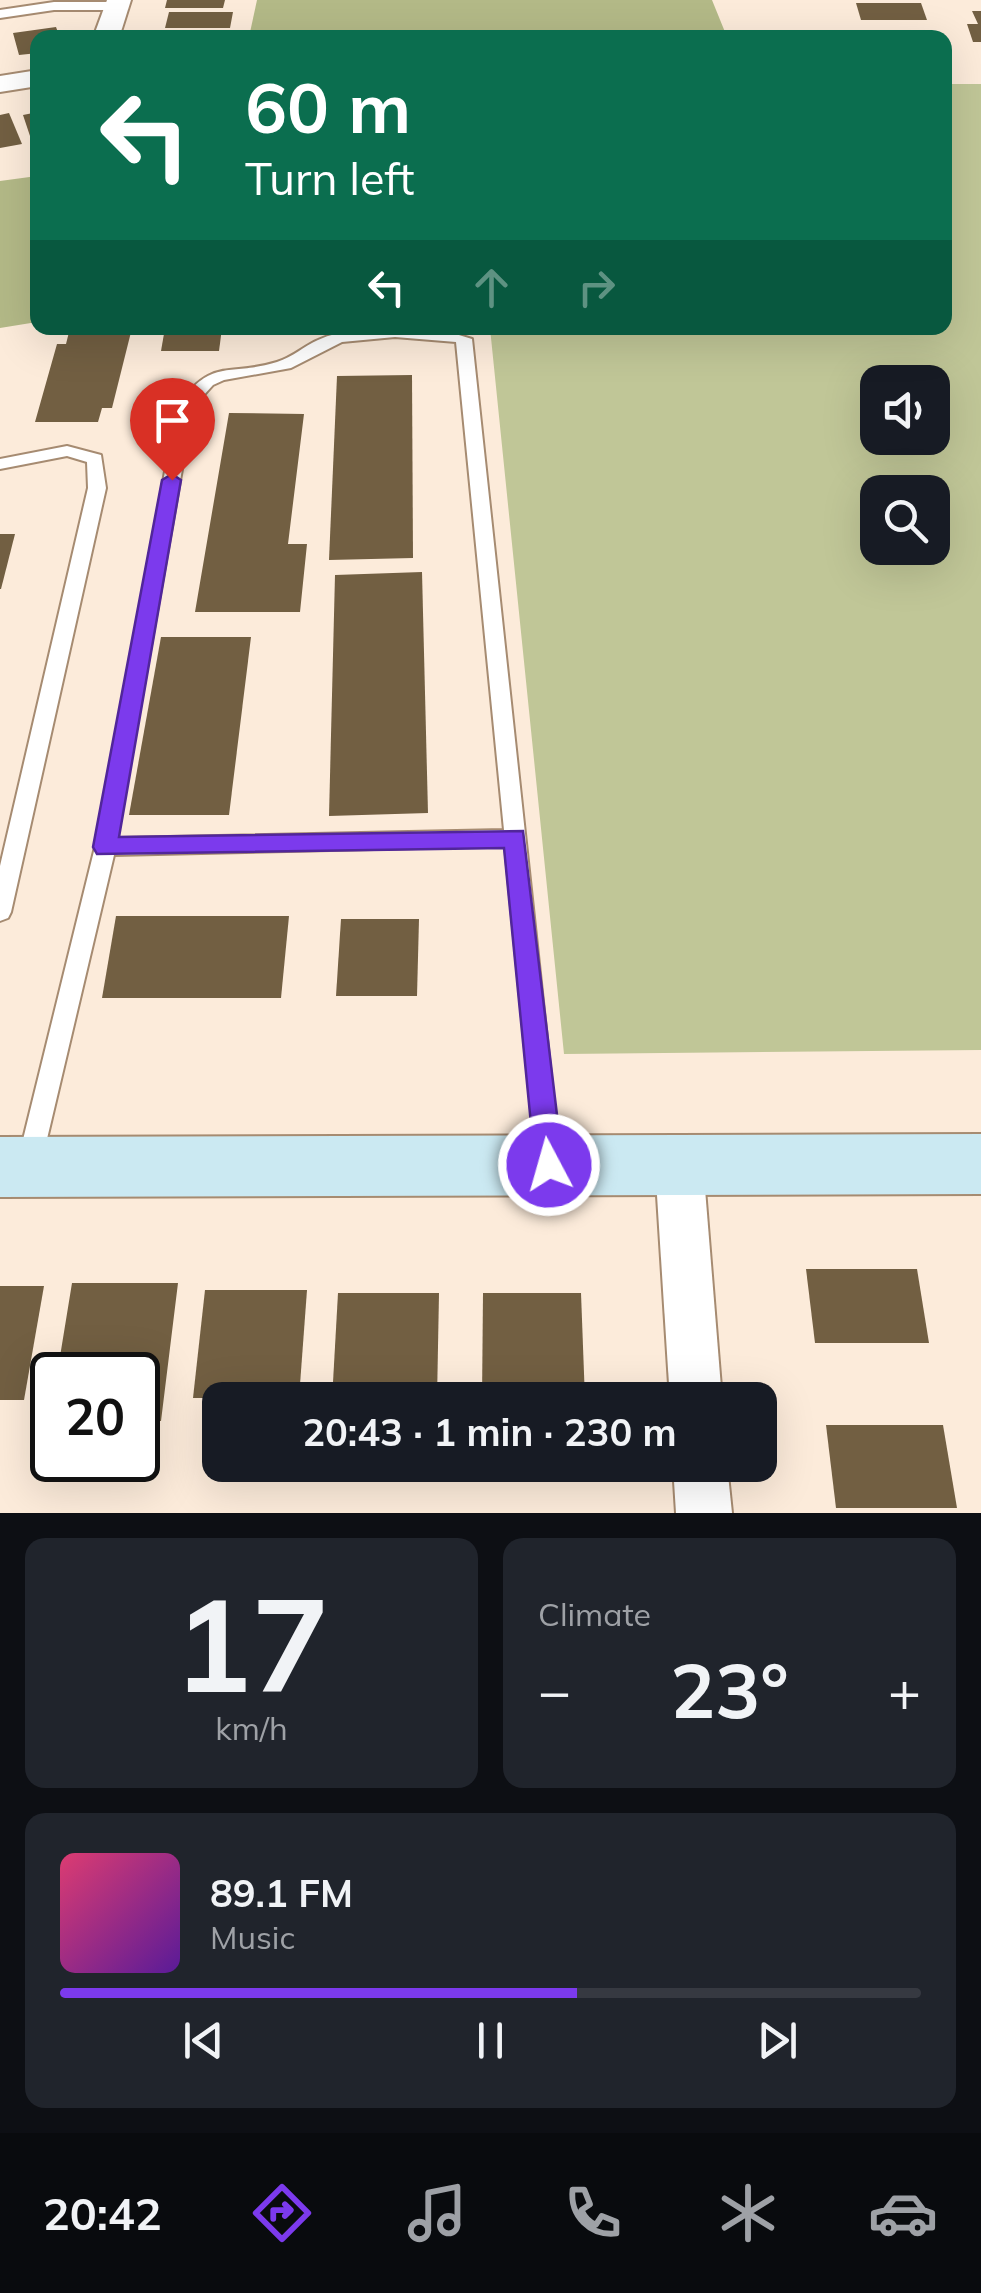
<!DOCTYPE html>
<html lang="en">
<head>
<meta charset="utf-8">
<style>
	:root { --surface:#171b24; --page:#20242c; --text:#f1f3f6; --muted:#9ea1a6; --line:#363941; --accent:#7c3aed }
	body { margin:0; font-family:Mulish,sans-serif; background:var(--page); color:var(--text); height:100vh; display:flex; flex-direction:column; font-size:38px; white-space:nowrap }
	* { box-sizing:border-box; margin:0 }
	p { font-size:32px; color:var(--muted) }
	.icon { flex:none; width:55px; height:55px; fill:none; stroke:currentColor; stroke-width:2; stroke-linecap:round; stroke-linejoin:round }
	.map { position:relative; height:1513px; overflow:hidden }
	.details { display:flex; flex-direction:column; gap:25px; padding:25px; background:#0d0f14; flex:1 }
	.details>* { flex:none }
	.top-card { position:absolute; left:30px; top:30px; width:922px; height:305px; border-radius:20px; box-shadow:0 10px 40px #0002; background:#0b6e4f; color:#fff; overflow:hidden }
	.tools { position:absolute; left:860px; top:365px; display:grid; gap:20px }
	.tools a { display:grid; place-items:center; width:90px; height:90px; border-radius:20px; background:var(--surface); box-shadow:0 10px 40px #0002; font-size:50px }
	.speed { position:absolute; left:30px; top:1352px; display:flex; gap:20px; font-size:50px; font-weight:700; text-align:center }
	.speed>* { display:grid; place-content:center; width:130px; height:130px; border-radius:50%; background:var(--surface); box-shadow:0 10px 40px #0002; line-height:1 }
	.speed .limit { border:5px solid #111; border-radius:15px; background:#fff; color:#111 }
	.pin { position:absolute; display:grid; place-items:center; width:85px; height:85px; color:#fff; margin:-102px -42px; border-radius:50% 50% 50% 0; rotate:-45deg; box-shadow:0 0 10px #0007 }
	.pin .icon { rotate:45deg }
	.me { position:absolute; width:110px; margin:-55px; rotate:354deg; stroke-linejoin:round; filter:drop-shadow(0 0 8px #0008) }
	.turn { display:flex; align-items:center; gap:35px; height:210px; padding:0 50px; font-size:45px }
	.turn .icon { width:130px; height:130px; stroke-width:2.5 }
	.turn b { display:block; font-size:70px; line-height:85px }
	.lanes { display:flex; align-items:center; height:95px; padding:0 50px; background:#0003; justify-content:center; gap:50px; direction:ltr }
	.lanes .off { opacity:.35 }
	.big { font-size:75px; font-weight:700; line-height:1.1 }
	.details .widget { flex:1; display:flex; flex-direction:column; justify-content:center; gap:15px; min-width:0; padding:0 35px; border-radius:20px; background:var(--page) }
	.details .dial { align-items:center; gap:0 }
	.dial b { font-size:130px; line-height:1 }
	.song { display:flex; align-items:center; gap:30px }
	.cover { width:120px; height:120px; border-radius:15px; background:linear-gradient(135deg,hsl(340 70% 55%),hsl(270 70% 35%)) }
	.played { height:10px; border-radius:5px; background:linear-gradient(90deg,var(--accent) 60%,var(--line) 60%) }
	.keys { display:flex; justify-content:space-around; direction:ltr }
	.heat { display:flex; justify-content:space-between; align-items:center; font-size:55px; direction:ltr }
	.details .tiles { flex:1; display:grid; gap:25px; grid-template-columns:1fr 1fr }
	.widget:last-child { grid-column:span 2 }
	.trip { position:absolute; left:202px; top:1382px; width:575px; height:100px; border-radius:20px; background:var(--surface); box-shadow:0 10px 40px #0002; font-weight:700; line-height:100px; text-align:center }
	.tabs { display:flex; height:160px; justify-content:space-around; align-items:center; background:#090b0e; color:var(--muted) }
	.tabs .icon { width:70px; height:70px }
	.tabs .on { color:var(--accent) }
	.tabs b { font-size:45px; color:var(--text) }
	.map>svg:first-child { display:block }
	.green { fill:#c0c697; fill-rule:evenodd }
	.forest { fill:#b3b987 }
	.building { fill:#725f42 }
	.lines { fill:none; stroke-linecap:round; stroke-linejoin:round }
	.lane-casing { stroke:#a68b71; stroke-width:4 }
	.street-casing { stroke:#a68b71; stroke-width:4 }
	.secondary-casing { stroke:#a68b71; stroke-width:4 }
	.lane { fill:#fff; fill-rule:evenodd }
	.street { fill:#fff; fill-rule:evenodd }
	.secondary { fill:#cbe9f2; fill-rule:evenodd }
	.route { fill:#7c3aed; stroke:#51269a; stroke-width:2.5 }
</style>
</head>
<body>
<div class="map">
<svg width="981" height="1513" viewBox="0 0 981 1513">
	<rect width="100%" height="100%" fill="#fcebda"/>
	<path class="green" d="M 945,84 L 981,84 L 981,1050 L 564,1054 L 490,328 L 945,328 ZM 878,382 L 932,382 L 932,438 L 878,438 ZM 878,492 L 932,492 L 932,548 L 878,548 Z"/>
	<g class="forest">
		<polygon points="257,0 712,0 727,37 249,37"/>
		<polygon points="37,176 37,322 0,328 0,181"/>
	</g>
	<g class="building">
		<polygon points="167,0 225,0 223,8 165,8"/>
		<polygon points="856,3 921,3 927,20 861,20"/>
		<polygon points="972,11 981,11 981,42 973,42 967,24 978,24"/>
		<polygon points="169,12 233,12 230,28 165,28"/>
		<polygon points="56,27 60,38 38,38 38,53 19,55 13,33"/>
		<polygon points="38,112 38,144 33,145 23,115"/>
		<polygon points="9,113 22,144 0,148 0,115"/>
		<polygon points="165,328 222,328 219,351 161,351"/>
		<polygon points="69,332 131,332 112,408 102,408 98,422 35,422 57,344 66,344"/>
		<polygon points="412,375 413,558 329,560 337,376"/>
		<polygon points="229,413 304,414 288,544 307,544 300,612 195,612"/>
		<polygon points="0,534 15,534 1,589 0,589"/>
		<polygon points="422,572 428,813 329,816 335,575"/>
		<polygon points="161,637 251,637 229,815 129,815"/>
		<polygon points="116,916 289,916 281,998 102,998"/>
		<polygon points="341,919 419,919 417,996 336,996"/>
		<polygon points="806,1269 917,1269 929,1343 815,1343"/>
		<polygon points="72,1283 178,1283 161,1421 138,1421 138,1375 57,1375"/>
		<polygon points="0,1286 44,1286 24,1400 0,1400"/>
		<polygon points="205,1290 307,1290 299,1398 193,1398"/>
		<polygon points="338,1293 439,1293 437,1400 332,1400"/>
		<polygon points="483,1293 581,1293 585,1400 482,1400"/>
		<polygon points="826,1425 943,1425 957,1508 836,1508"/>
	</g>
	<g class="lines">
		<g class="lane-casing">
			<g id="lane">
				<polygon points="54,2 117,2 123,6 117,10 54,10 0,18 0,10"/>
				<path d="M 395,328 L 449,332 L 472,339 L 560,1160 L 556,1168 L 548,1171 L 540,1168 L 536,1160 L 505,846 L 114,855 L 42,1160 L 38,1168 L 30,1171 L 22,1168 L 18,1160 L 95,847 L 177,407 C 212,356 229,377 277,362 C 293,357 304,346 318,340 C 342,329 369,329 395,328 ZM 395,337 L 456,342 L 504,830 L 117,838 L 193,407 L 213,385 L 224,380 L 291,368 L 342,342 Z"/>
				<polygon points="67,446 101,455 106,488 11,912 8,918 0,921 0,866 88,488 87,462 67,456 0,469 0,459"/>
			</g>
		</g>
		<g class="street-casing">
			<g id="street">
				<polygon points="107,0 131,0 119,38 93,38"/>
				<polygon points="38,70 38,86 0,92 0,76"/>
				<polygon points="679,1142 696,1149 703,1164 722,1400 670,1400 655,1164 662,1149"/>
				<polygon points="673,1465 727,1465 732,1513 676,1513"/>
			</g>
		</g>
		<g class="secondary-casing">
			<polygon id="secondary" points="981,1134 981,1194 0,1197 0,1137"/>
		</g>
		<use href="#lane" class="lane"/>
		<use href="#street" class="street"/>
		<use href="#secondary" class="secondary"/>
	</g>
	<polygon class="route" points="172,474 181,480 119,837 523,831 563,1165 559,1174 549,1177 539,1174 535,1165 504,848 97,854 93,847 162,480"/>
</svg>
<div class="tools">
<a><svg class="icon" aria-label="sound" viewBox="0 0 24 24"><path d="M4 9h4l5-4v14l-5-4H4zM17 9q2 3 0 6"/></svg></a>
<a><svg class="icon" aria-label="search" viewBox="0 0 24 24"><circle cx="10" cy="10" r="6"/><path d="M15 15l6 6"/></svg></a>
</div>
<div class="speed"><div class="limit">20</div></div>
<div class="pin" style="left:172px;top:480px;background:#d93025"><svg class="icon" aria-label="arrive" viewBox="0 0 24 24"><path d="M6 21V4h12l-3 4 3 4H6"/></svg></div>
<svg class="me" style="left:549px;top:1165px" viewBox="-20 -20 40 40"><circle r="17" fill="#7c3aed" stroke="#fff" stroke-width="3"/><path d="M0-11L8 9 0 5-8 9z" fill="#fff"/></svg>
<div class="trip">20:43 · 1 min · 230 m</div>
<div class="top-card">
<div class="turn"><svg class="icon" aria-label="left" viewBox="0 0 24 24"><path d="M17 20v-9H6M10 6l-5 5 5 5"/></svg><div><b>60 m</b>Turn left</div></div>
<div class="lanes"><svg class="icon" aria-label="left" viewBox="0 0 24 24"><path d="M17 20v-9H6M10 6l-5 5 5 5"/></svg><svg class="icon off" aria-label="ahead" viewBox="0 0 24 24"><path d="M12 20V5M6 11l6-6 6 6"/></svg><svg class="icon off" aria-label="right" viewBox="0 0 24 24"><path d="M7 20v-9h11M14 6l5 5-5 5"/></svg></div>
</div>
</div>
<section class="details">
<div class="tiles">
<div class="widget dial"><b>17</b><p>km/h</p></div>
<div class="widget"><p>Climate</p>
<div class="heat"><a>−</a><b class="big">23°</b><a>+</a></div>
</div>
<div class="widget">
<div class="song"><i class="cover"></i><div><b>89.1 FM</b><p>Music</p></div></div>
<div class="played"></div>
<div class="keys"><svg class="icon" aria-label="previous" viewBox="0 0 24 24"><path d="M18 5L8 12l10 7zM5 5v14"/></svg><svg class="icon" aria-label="pause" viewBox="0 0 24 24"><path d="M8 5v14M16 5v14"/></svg><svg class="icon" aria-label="next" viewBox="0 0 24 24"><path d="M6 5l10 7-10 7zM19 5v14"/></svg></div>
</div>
</div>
</section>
<nav class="tabs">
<b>20:42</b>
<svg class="icon on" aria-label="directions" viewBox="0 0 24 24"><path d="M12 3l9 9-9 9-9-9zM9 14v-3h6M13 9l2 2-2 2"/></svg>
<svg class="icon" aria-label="music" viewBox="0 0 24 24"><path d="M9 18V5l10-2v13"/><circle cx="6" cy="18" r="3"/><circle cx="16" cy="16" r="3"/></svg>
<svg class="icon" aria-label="phone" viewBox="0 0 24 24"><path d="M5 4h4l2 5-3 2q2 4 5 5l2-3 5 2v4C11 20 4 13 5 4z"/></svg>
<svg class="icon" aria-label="climate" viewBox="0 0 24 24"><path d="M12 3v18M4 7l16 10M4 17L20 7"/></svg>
<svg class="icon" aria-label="car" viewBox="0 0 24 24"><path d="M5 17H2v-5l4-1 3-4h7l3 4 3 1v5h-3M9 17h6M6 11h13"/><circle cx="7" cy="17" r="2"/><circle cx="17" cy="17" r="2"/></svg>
</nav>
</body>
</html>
